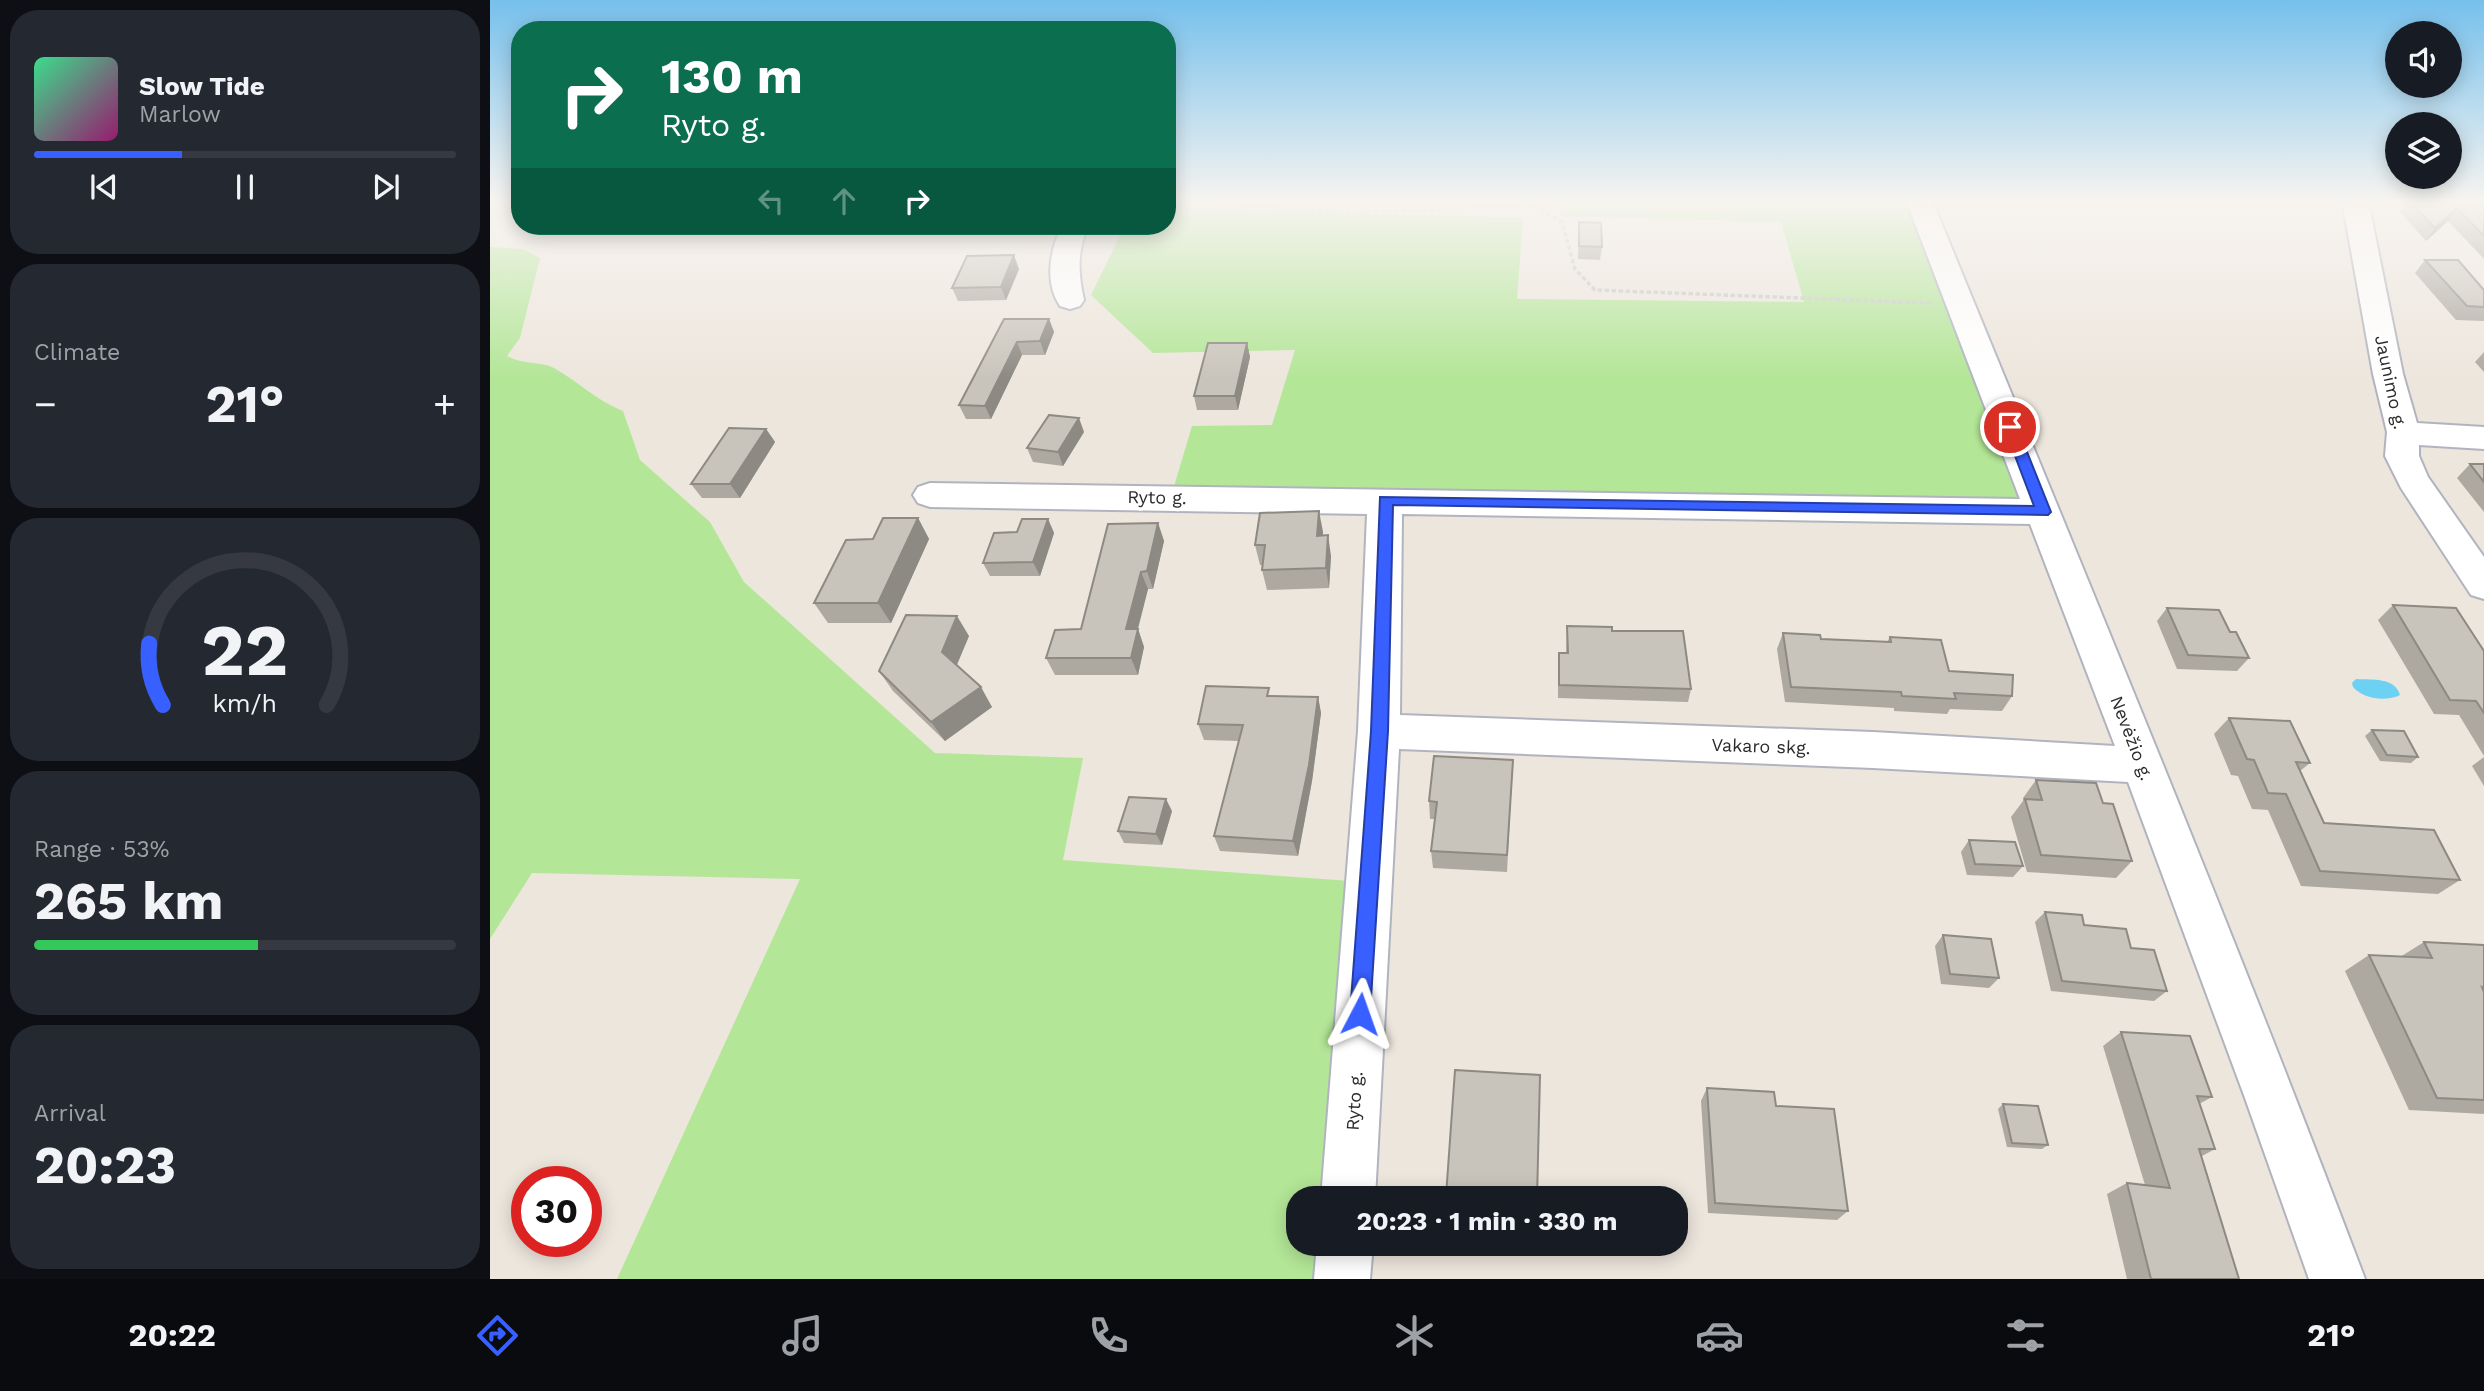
<!DOCTYPE html>
<html lang="en">
<head>
<meta charset="utf-8">
<style>
	:root { --surface:#171b24; --page:#242831; --text:#f1f3f6; --muted:#9ea1a6; --line:#363941; --accent:#385fff }
	body { margin:0; font-family:"Work Sans",sans-serif; background:var(--page); color:var(--text); height:100vh; display:flex; flex-direction:column; font-size:26px; white-space:nowrap }
	* { box-sizing:border-box; margin:0 }
	p { font-size:23px; color:var(--muted) }
	.icon { flex:none; width:38px; height:38px; fill:none; stroke:currentColor; stroke-width:2; stroke-linecap:round; stroke-linejoin:round }
	.map { position:relative; flex:1; overflow:hidden }
	.panel { display:flex; flex-direction:column; gap:10px; padding:10px; background:#0d0f14; width:490px }
	.panel>* { flex:none }
	.banner { position:absolute; left:21px; top:21px; width:665px; height:214px; border-radius:28px; box-shadow:0 4px 18px #0003; background:#0b6e4f; color:#fff; overflow:hidden }
	.fabs { position:absolute; left:1895px; top:21px; display:grid; gap:14px }
	.fabs a { display:grid; place-items:center; width:77px; height:77px; border-radius:50%; background:var(--surface); box-shadow:0 4px 18px #0003; font-size:35px }
	.speed { position:absolute; left:21px; top:1166px; display:flex; gap:14px; font-size:35px; font-weight:700; text-align:center }
	.speed>* { display:grid; place-content:center; width:91px; height:91px; border-radius:50%; background:var(--surface); box-shadow:0 4px 18px #0003; line-height:1 }
	.speed .limit { border:10px solid #d22; background:#fff; color:#111 }
	.pin { position:absolute; display:grid; place-items:center; width:60px; height:60px; color:#fff; margin:-30px; border:4px solid #fff; border-radius:50%; box-shadow:0 2px 7px #0007 }
	.me { position:absolute; width:77px; margin:-38px; rotate:4deg; stroke-linejoin:round; filter:drop-shadow(0 0 5px #0008) }
	.turn { display:flex; align-items:center; gap:24px; height:147px; padding:0 35px; font-size:32px }
	.turn .icon { width:91px; height:91px; stroke-width:2.5 }
	.turn b { display:block; font-size:49px; line-height:60px }
	.lanes { display:flex; align-items:center; height:66px; padding:0 35px; background:#0003; justify-content:center; gap:35px; direction:ltr }
	.lanes .off { opacity:.35 }
	.big { font-size:52px; font-weight:700; line-height:1.1 }
	.panel .widget { flex:1; display:flex; flex-direction:column; justify-content:center; gap:10px; min-width:0; padding:0 24px; border-radius:28px; background:var(--page) }
	.panel .dial { align-items:center; gap:0 }
	.dial svg { height:182px; overflow:visible; fill:none; stroke:var(--line); stroke-width:7; stroke-linecap:round; text-anchor:middle }
	.dial text { fill:var(--text); stroke:none }
	.song { display:flex; align-items:center; gap:21px }
	.cover { width:84px; height:84px; border-radius:10px; background:linear-gradient(135deg,hsl(150 70% 55%),hsl(320 70% 35%)) }
	.played { height:7px; border-radius:4px; background:linear-gradient(90deg,var(--accent) 35%,var(--line) 35%) }
	.keys { display:flex; justify-content:space-around; direction:ltr }
	.heat { display:flex; justify-content:space-between; align-items:center; font-size:38px; direction:ltr }
	.charge { height:10px; border-radius:5px; background:linear-gradient(90deg,#34c759 53%,var(--line) 0) }
	.trip { position:absolute; left:796px; top:1186px; width:402px; height:70px; border-radius:28px; background:var(--surface); box-shadow:0 4px 18px #0003; font-weight:700; line-height:70px; text-align:center }
	.menu { display:flex; height:112px; justify-content:space-around; align-items:center; background:#090b0e; color:var(--muted) }
	.menu .icon { width:49px; height:49px }
	.menu .on { color:var(--accent) }
	.menu b { font-size:32px; color:var(--text) }
	main { display:flex; flex:1; min-height:0 }
	.map>svg:first-child { display:block }
	.green { fill:#b3e697 }
	.water { fill:#6cd1f3 }
	.lines { fill:none; stroke-linecap:round; stroke-linejoin:round }
	.minor-casing { stroke:#b1b4bf; stroke-width:4 }
	.path { stroke:#c8c8c8; stroke-width:3.5; stroke-dasharray:4.5 2.5; stroke-linecap:butt }
	.minor { fill:#fff; fill-rule:evenodd }
	.wall { fill:#ada9a1 }
	.shaded-wall { fill:#8d8983 }
	.building { fill:#c9c4bb; stroke:#8d8983; stroke-width:2 }
	.route { fill:#385fff; stroke:#243ea6; stroke-width:2 }
	.labels { text-anchor:middle; dominant-baseline:central; stroke-width:7; stroke-linejoin:round; paint-order:stroke }
	.street-label { font-size:18px; fill:#2b2b2b; stroke:#fff }
</style>
</head>
<body>
<main>
<section class="panel">
<div class="widget">
<div class="song"><i class="cover"></i><div><b>Slow Tide</b><p>Marlow</p></div></div>
<div class="played"></div>
<div class="keys"><svg class="icon" aria-label="previous" viewBox="0 0 24 24"><path d="M18 5L8 12l10 7zM5 5v14"/></svg><svg class="icon" aria-label="pause" viewBox="0 0 24 24"><path d="M8 5v14M16 5v14"/></svg><svg class="icon" aria-label="next" viewBox="0 0 24 24"><path d="M6 5l10 7-10 7zM19 5v14"/></svg></div>
</div>
<div class="widget"><p>Climate</p>
<div class="heat"><a>−</a><b class="big">21°</b><a>+</a></div>
</div>
<div class="widget dial"><svg viewBox="0 0 100 80">
<path d="M14 69A42 42 0 1 1 86 69"/>
<path d="M14 69A42 42 0 0 1 8 42" stroke="#385fff"/>
<text x="50" y="56" font-size="32" font-weight="700">22</text>
<text x="50" y="72" font-size="11">km/h</text>
</svg></div>
<div class="widget"><p>Range · 53%</p><b class="big">265 km</b><div class="charge"></div></div>
<div class="widget"><p>Arrival</p><b class="big">20:23</b></div>
</section>
<div class="map">
<svg width="1994" height="1279" viewBox="0 0 1994 1279">
	<rect width="100%" height="100%" fill="#ede6dd"/>
	<g class="green">
		<path d="M 1068,200 L 1429,200 C 1470,300 1505,400 1532,505 L 683,490 L 702,426 L 782,425 L 805,350 L 663,353 L 601,295 L 635,226 L 677,226 L 677,204 L 763,210 L 1033,218 L 1027,299 L 1314,302 L 1291,222 L 1070,216 Z"/>
		<path d="M 0,247 L 33,249 L 50,258 L 30,338 L 17,356 C 32,365 50,361 64,368 C 89,382 104,399 133,411 L 150,460 L 220,522 L 254,582 L 445,753 L 593,758 L 573,860 L 860,881 L 836,1199 L 808,1199 L 808,1244 L 832,1244 L 830,1279 L 127,1279 L 310,879 L 42,873 L 0,939 Z"/>
	</g>
	<path class="water" d="M 1866,679 C 1882,680 1905,677 1910,695 C 1896,702 1873,699 1863,687 L 1862,683 Z"/>
	<g class="lines">
		<g class="minor-casing">
			<g id="minor">
				<path d="M 1416,200 L 1442,200 C 1589,559 1738,916 1875,1279 L 1819,1279 L 1755,1098 L 1638,782 L 1383,768 L 909,749 L 885,1199 L 831,1199 L 868,731 L 877,514 L 440,507 L 428,503 L 423,495 L 428,487 L 440,483 L 1530,499 ZM 912,514 L 1540,524 L 1625,746 L 1383,732 L 910,715 Z"/>
				<polygon points="1852,200 1878,200 1913,374 1927,423 1994,427 1994,449 1929,445 1929,456 1938,477 1994,557 1994,599 1981,595 1911,488 1895,456 1897,432 1883,374"/>
				<path d="M 572,226 L 598,226 C 587,252 588,273 594,300 L 590,306 L 580,309 L 570,306 C 554,283 560,249 572,226 Z"/>
				<polygon points="827,1244 883,1244 880,1279 824,1279"/>
			</g>
		</g>
		<polyline class="path" points="681,200 813,210 949,211 1031,205 1048,208 1072,222 1085,269 1105,290 1441,303"/>
		<use href="#minor" class="minor"/>
	</g>
	<g class="wall">
		<polygon points="1918,200 1994,200 1994,259 1958,221 1936,241 1910,212"/>
		<polygon points="1089,222 1112,247 1110,260 1088,259"/>
		<polygon points="1935,260 1994,290 1994,321 1966,320 1925,273"/>
		<polygon points="529,269 516,300 468,301 462,288"/>
		<polygon points="514,319 559,319 564,332 555,355 532,355 501,419 476,419 469,405"/>
		<polygon points="757,343 760,357 748,410 707,410 704,396"/>
		<polygon points="1994,352 1994,372 1985,362"/>
		<polygon points="276,429 285,442 250,498 212,498 201,484"/>
		<polygon points="594,432 573,466 543,462 537,448"/>
		<polygon points="1980,464 1994,464 1994,512 1967,478"/>
		<polygon points="428,518 439,539 401,623 338,623 324,603 383,539"/>
		<polygon points="558,519 564,533 550,576 500,576 493,563 527,532"/>
		<polygon points="668,523 674,541 663,589 658,589 648,629 654,647 648,675 565,675 556,658 591,629"/>
		<polygon points="833,532 832,536 841,556 839,588 777,590 772,570 773,565 770,565 765,545"/>
		<polygon points="1903,605 1994,651 1994,756 1969,715 1944,714 1888,620"/>
		<polygon points="1677,608 1740,632 1759,658 1747,671 1687,669 1667,621"/>
		<polygon points="1077,626 1122,631 1201,689 1198,702 1068,698 1068,666 1069,653 1076,653"/>
		<polygon points="1293,633 1331,639 1397,642 1400,637 1459,671 1522,696 1512,711 1460,709 1457,714 1404,711 1404,708 1295,702 1287,649"/>
		<polygon points="479,636 467,665 502,707 455,741 403,691 389,671"/>
		<polygon points="781,696 828,697 831,713 822,781 808,856 730,851 724,836 749,741 714,740 708,724"/>
		<polygon points="1739,718 1820,763 1810,771 1834,823 1970,880 1948,894 1811,886 1778,810 1762,809 1748,776 1741,775 1724,734"/>
		<polygon points="1882,730 1928,757 1921,763 1890,761 1875,736"/>
		<polygon points="1994,757 1994,786 1982,766"/>
		<polygon points="1022,778 1017,872 943,868 941,851 945,819 940,819 939,801"/>
		<polygon points="1546,780 1613,803 1642,861 1626,878 1537,872 1521,817 1533,801 1533,798"/>
		<polygon points="682,811 672,845 634,843 628,831"/>
		<polygon points="1479,840 1533,866 1523,877 1477,875 1471,852"/>
		<polygon points="1555,912 1594,925 1641,948 1677,991 1664,1001 1561,991 1545,922"/>
		<polygon points="1453,935 1509,978 1499,988 1451,984 1445,946"/>
		<polygon points="1934,942 1994,945 1994,1114 1919,1110 1855,971 1879,955 1910,957"/>
		<polygon points="1631,1032 1722,1097 1709,1104 1725,1149 1712,1156 1749,1279 1637,1279 1617,1194 1637,1183 1655,1185 1613,1046"/>
		<polygon points="1217,1088 1286,1106 1358,1211 1347,1220 1218,1213 1211,1101"/>
		<polygon points="1513,1104 1558,1145 1552,1149 1517,1147 1508,1109"/>
		<polygon points="956,1196 1047,1199 957,1199"/>
	</g>
	<g class="shaded-wall">
		<polygon points="1967,208 1958,221 1936,241 1945,228"/>
		<polygon points="524,255 529,269 516,300 511,287"/>
		<polygon points="559,319 564,332 555,355 550,341"/>
		<polygon points="527,342 532,355 501,419 495,406"/>
		<polygon points="757,343 760,357 748,410 745,396"/>
		<polygon points="589,418 594,432 573,466 568,452"/>
		<polygon points="276,429 285,442 250,498 240,484"/>
		<polygon points="829,511 833,532 831,556 827,536"/>
		<polygon points="428,518 439,539 401,623 388,603"/>
		<polygon points="558,519 564,533 550,576 543,562"/>
		<polygon points="668,523 674,541 663,589 657,571"/>
		<polygon points="838,535 841,556 839,588 836,568"/>
		<polygon points="651,572 658,589 643,647 636,629"/>
		<polygon points="467,616 479,636 464,671 452,652"/>
		<polygon points="648,629 654,647 648,675 641,658"/>
		<polygon points="491,687 502,707 455,741 441,722"/>
		<polygon points="828,697 831,713 822,781 808,856 803,841"/>
		<polygon points="676,799 682,811 672,845 666,834"/>
	</g>
	<g class="building">
		<polygon points="1918,200 1956,201 1955,200 1994,200 1994,236 1967,208 1945,228"/>
		<polygon points="1089,222 1111,223 1112,247 1089,246"/>
		<polygon points="524,255 511,287 462,288 477,256"/>
		<polygon points="1935,260 1968,260 1994,290 1994,307 1977,306"/>
		<polygon points="514,319 559,319 550,341 527,342 495,406 469,405"/>
		<polygon points="718,343 757,343 745,396 704,396"/>
		<polygon points="559,415 589,418 568,452 537,448"/>
		<polygon points="239,428 276,429 240,484 201,484"/>
		<polygon points="1980,464 1994,464 1994,482"/>
		<polygon points="829,511 827,536 838,535 836,568 772,570 775,545 765,545 770,513"/>
		<polygon points="393,518 428,518 388,603 324,603 356,540 383,539"/>
		<polygon points="532,519 558,519 543,562 493,563 504,533 527,532"/>
		<polygon points="668,523 657,571 651,572 636,629 648,629 641,658 556,658 565,630 591,629 618,524"/>
		<polygon points="1903,605 1966,608 1994,651 1994,713 1986,701 1960,700"/>
		<polygon points="1677,608 1729,610 1740,632 1746,632 1759,658 1698,655"/>
		<polygon points="416,615 467,616 452,652 491,687 441,722 389,671"/>
		<polygon points="1077,626 1122,627 1122,631 1193,631 1201,689 1069,685 1069,653 1078,653"/>
		<polygon points="1293,633 1330,635 1331,639 1401,642 1400,637 1451,640 1459,671 1523,675 1522,696 1464,693 1466,699 1412,696 1411,692 1301,687"/>
		<polygon points="716,686 779,688 777,696 828,697 819,765 803,841 724,836 753,725 708,724"/>
		<polygon points="1739,718 1800,721 1820,763 1806,762 1834,823 1944,830 1970,880 1830,871 1796,794 1778,793 1764,760 1757,759"/>
		<polygon points="1882,730 1914,731 1928,757 1897,755"/>
		<polygon points="944,756 1023,760 1017,855 941,851 947,802 939,801"/>
		<polygon points="1546,780 1606,783 1613,803 1623,804 1642,861 1551,855 1535,799 1552,800"/>
		<polygon points="639,797 676,799 666,834 628,831"/>
		<polygon points="1479,840 1525,842 1533,866 1485,864"/>
		<polygon points="1555,912 1592,915 1594,925 1636,929 1641,948 1664,950 1677,991 1572,981"/>
		<polygon points="1453,935 1501,939 1509,978 1460,974"/>
		<polygon points="1934,942 1994,945 1994,988 1992,987 1994,992 1994,1100 1947,1098 1879,955 1942,958"/>
		<polygon points="1631,1032 1700,1036 1722,1097 1707,1096 1725,1149 1709,1149 1749,1279 1661,1279 1637,1183 1680,1188"/>
		<polygon points="965,1070 1050,1075 1047,1199 1014,1199 956,1196"/>
		<polygon points="1217,1088 1284,1092 1286,1106 1344,1109 1358,1211 1225,1203"/>
		<polygon points="1513,1104 1548,1106 1558,1145 1522,1143"/>
	</g>
	<linearGradient id="sky" x2="0" y2="1"><stop stop-color="#76c0ec"/><stop offset="0.53" stop-color="#f7f4f0"/><stop offset="1" stop-color="#f7f4f0" stop-opacity="0"/></linearGradient>
	<rect width="1994" height="379" fill="url(#sky)"/>
	<polygon class="route" points="1520,423 1527,427 1561,512 1558,515 903,505 898,731 880,1014 877,1021 870,1024 863,1021 860,1014 881,731 890,497 1544,506 1514,427"/>
	<g class="labels">
		<g class="street-label">
			<text transform="translate(1901 382) rotate(78)">Jaunimo g.</text>
			<text transform="translate(667 497) rotate(1)">Ryto g.</text>
			<text transform="translate(1642 738) rotate(69)">Nevėžio g.</text>
			<text transform="translate(1271 746) rotate(2)">Vakaro skg.</text>
			<text transform="translate(864 1101) rotate(-86)">Ryto g.</text>
		</g>
	</g>
</svg>
<div class="fabs">
<a><svg class="icon" aria-label="sound" viewBox="0 0 24 24"><path d="M4 9h4l5-4v14l-5-4H4zM17 9q2 3 0 6"/></svg></a>
<a><svg class="icon" aria-label="layers" viewBox="0 0 24 24"><path d="M12 4l9 5-9 5-9-5zM3 14l9 5 9-5"/></svg></a>
</div>
<div class="speed"><div class="limit">30</div></div>
<div class="pin" style="left:1520px;top:427px;background:#d93025"><svg class="icon" aria-label="arrive" viewBox="0 0 24 24"><path d="M6 21V4h12l-3 4 3 4H6"/></svg></div>
<svg class="me" style="left:870px;top:1014px" viewBox="-20 -20 40 40"><path d="M0-17L14 15 0 8-14 15z" fill="#385fff" stroke="#fff" stroke-width="4"/></svg>
<div class="trip">20:23 · 1 min · 330 m</div>
<div class="banner">
<div class="turn"><svg class="icon" aria-label="right" viewBox="0 0 24 24"><path d="M7 20v-9h11M14 6l5 5-5 5"/></svg><div><b>130 m</b>Ryto g.</div></div>
<div class="lanes"><svg class="icon off" aria-label="left" viewBox="0 0 24 24"><path d="M17 20v-9H6M10 6l-5 5 5 5"/></svg><svg class="icon off" aria-label="ahead" viewBox="0 0 24 24"><path d="M12 20V5M6 11l6-6 6 6"/></svg><svg class="icon" aria-label="right" viewBox="0 0 24 24"><path d="M7 20v-9h11M14 6l5 5-5 5"/></svg></div>
</div>
</div>
</main>
<nav class="menu">
<b>20:22</b>
<svg class="icon on" aria-label="directions" viewBox="0 0 24 24"><path d="M12 3l9 9-9 9-9-9zM9 14v-3h6M13 9l2 2-2 2"/></svg>
<svg class="icon" aria-label="music" viewBox="0 0 24 24"><path d="M9 18V5l10-2v13"/><circle cx="6" cy="18" r="3"/><circle cx="16" cy="16" r="3"/></svg>
<svg class="icon" aria-label="phone" viewBox="0 0 24 24"><path d="M5 4h4l2 5-3 2q2 4 5 5l2-3 5 2v4C11 20 4 13 5 4z"/></svg>
<svg class="icon" aria-label="climate" viewBox="0 0 24 24"><path d="M12 3v18M4 7l16 10M4 17L20 7"/></svg>
<svg class="icon" aria-label="car" viewBox="0 0 24 24"><path d="M5 17H2v-5l4-1 3-4h7l3 4 3 1v5h-3M9 17h6M6 11h13"/><circle cx="7" cy="17" r="2"/><circle cx="17" cy="17" r="2"/></svg>
<svg class="icon" aria-label="filters" viewBox="0 0 24 24"><path d="M4 7h16M4 17h16"/><circle cx="9" cy="7" r="2"/><circle cx="15" cy="17" r="2"/></svg>
<b>21°</b>
</nav>
</body>
</html>
